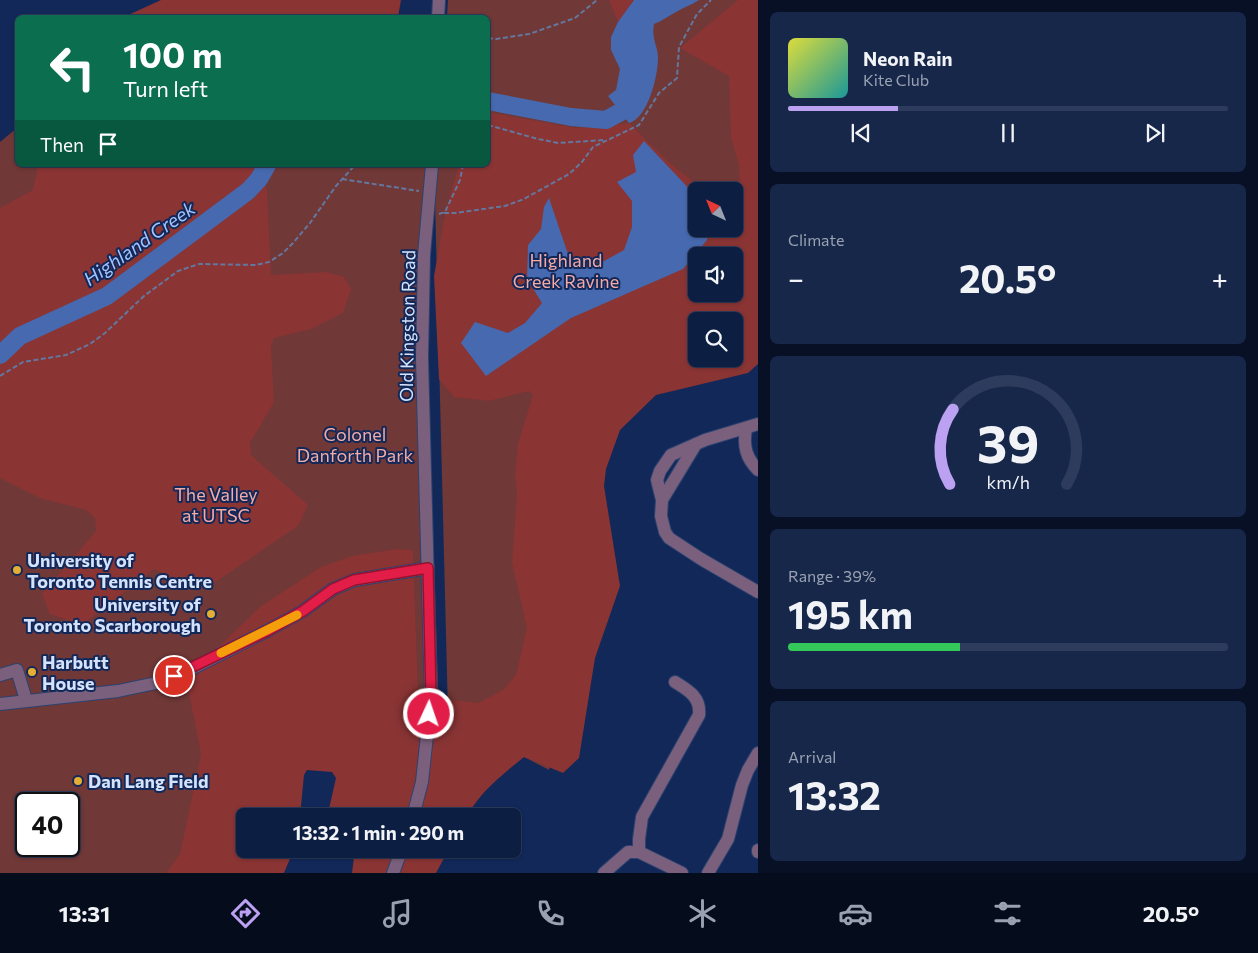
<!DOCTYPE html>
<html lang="en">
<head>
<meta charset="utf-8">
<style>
	:root { --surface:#0d1e43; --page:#16274a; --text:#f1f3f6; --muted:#9aa2b2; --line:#2d3c5c; --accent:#bca0f2 }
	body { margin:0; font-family:Commissioner,sans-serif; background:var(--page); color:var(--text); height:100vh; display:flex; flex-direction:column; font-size:19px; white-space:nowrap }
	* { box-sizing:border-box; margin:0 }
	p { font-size:16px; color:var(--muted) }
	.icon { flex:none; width:28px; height:28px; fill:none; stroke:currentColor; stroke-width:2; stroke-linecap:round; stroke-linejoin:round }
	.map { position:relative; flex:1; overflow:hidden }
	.side { display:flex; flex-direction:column; gap:12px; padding:12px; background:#071025; width:500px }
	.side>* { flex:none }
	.hud { position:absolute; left:15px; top:15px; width:475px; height:152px; border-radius:8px; box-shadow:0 1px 4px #0004,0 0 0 1px var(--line); background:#0b6e4f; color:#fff; overflow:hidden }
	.needle { width:32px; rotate:317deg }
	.fabs { position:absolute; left:688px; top:182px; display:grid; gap:10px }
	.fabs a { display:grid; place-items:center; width:55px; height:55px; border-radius:8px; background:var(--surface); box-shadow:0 1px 4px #0004,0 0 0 1px var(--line); font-size:25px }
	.speed { position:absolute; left:15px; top:792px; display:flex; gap:10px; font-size:25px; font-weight:700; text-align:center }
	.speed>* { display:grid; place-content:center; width:65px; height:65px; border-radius:50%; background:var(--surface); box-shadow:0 1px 4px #0004,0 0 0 1px var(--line); line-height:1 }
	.speed .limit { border:2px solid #111; border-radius:8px; background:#fff; color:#111 }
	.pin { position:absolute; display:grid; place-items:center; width:42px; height:42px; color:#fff; margin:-21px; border:2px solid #fff; border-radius:50%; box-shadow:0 1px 5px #0007 }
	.me { position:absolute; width:55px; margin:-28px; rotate:3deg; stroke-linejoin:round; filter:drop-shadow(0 0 4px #0008) }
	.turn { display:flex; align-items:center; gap:18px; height:105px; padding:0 25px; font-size:22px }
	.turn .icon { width:65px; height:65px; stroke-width:2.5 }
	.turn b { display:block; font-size:35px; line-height:42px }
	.then { display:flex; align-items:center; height:48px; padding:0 25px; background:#0003; gap:10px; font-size:19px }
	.big { font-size:38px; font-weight:700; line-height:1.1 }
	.side .tile { flex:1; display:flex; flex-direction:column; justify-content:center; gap:8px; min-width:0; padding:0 18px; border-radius:8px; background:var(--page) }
	.side .dial { align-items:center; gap:0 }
	.dial svg { height:130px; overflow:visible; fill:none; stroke:var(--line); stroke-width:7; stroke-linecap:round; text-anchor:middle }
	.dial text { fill:var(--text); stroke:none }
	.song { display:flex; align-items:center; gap:15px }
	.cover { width:60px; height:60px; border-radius:8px; background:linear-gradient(135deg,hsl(60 70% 55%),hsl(180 70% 35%)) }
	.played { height:5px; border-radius:2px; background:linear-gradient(90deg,var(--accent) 25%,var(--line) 25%) }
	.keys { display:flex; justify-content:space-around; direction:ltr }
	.heat { display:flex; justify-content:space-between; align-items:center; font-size:28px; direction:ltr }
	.charge { height:8px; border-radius:4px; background:linear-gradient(90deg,#34c759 39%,var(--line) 0) }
	.trip { position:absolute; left:236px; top:808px; width:285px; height:50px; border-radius:8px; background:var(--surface); box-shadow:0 1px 4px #0004,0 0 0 1px var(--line); font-weight:700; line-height:50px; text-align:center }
	.menu { display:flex; height:80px; justify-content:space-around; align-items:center; background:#050c1b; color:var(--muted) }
	.menu .icon { width:35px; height:35px }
	.menu .on { color:var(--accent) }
	.menu b { font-size:22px; color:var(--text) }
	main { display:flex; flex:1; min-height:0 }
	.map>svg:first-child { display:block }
	.green { fill:#703837; fill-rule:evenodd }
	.forest { fill:#8a3434; fill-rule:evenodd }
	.water { fill:#4669af }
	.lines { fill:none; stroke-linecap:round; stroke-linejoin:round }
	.river { stroke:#4669af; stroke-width:18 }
	.minor-casing { stroke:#2c4270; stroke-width:14 }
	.path { stroke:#64779e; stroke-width:2; stroke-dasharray:5 2.5; stroke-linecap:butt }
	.minor { stroke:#7a607c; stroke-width:12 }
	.route-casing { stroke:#92132f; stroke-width:12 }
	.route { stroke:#e11d48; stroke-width:9 }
	.slow { stroke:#f59e0b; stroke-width:9 }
	.poi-dot { fill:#e4ae35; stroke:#112859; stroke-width:2 }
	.labels { text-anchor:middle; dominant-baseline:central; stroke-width:4; stroke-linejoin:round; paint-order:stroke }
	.park-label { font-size:18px; fill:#f5aaa5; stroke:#112859 }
	.street-label { font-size:18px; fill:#d5e2fc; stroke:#112859 }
	.poi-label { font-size:18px; font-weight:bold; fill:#d5e2fc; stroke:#112859; text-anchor:start }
	.water-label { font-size:19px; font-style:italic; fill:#a5c4fe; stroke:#112859 }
</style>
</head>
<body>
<main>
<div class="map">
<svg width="758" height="873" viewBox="0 0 758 873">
	<rect width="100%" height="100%" fill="#112859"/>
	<g class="green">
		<path d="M 448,0 L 758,0 L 734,321 L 696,321 L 696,359 L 621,399 L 579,454 L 594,613 L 549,770 L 488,738 L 448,714 L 435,201 L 437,165 L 488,165 L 488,18 L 447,17 ZM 696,191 L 734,191 L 734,229 L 696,229 ZM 696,256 L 734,256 L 734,294 L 696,294 Z"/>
		<path d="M 17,128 L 18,165 L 426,165 L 423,222 L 439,713 L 313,714 L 245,816 L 245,849 L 250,873 L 0,873 L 0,142 ZM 26,804 L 69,804 L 69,846 L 26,846 Z"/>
	</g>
	<g class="forest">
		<polygon points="161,0 401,0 398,17 124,17"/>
		<polygon points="609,0 634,0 618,22"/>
		<path d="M 738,0 L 758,0 L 758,364 L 748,373 L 656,395 L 620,430 L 606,469 L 604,486 L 620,586 L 595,658 L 579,758 L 563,773 L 524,757 C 502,775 481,791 467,816 L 331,816 L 329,809 L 336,778 L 332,772 L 307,770 L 304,775 L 300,816 L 245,816 L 245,849 L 294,849 L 284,873 L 166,873 L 180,854 L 201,754 L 186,678 L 261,606 L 321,567 L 352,556 L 397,549 L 413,550 L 418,697 L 479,703 L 504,689 L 516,675 L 527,628 L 512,563 L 517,493 L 515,475 L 518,444 L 533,395 L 529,391 L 488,401 L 454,397 L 439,379 L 434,276 L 446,209 L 459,165 L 488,165 L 488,112 L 576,128 L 629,123 C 654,147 679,176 711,191 L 696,191 L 696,229 L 734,229 L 734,198 L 740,198 L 739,165 L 731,138 L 729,76 L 680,48 ZM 696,256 L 734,256 L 734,294 L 696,294 ZM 696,321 L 734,321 L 734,359 L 696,359 Z"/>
		<polygon points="38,165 255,165 261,172 267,190 271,275 327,272 344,277 351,289 343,313 311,329 274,338 271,347 274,402 250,443 251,455 308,505 298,526 208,587 177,581 154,569 82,625 50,614 42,594 96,531 95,518 86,510 40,498 0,478 0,208 33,190"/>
		<polygon points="355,849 449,849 436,873 352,873"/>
	</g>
	<g class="water">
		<path d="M 634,0 L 699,0 C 692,5 684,7 676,12 C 668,16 662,21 654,24 C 651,38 658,46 658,58 C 658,76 648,118 629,123 L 608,96 L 616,90 L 620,69 L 611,50 L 611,37 L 618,22 Z"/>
		<polygon points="644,141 696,196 696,229 708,229 707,240 683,269 571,318 486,376 461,343 475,322 508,333 525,323 542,303 527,279 528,245 541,229 544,207 549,198 569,257 581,269 604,261 624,250 632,227 632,201 617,182 636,172 633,155"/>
	</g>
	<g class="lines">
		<g class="river">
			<polyline points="488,101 571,117 606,120 626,109 633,103 636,96"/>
			<polyline points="0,355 20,336 107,296 248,191 259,179 267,165"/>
		</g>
		<g class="minor-casing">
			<g id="minor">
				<polyline points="438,18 439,0"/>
				<polyline points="758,424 705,440 696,444 662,500 661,516 665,532 669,538 701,559 758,592"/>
				<path d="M 746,429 C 743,446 746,458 758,470"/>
				<polyline points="662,500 657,480 660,471 671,455 696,444"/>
				<polyline points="0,675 17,670 26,700"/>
				<polyline points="0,704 118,691 156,683 191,669 267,631 303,611 333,589 355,580 428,568"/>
				<polyline points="413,816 422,782 431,698 422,358 424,255 432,165"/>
				<polyline points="758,850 758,852"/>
				<path d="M 639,852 L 639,839 L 642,817 L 699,715 C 701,697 688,690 675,682"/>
				<polyline points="393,873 402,849"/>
				<polyline points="604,873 628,852 639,852 682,873"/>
				<polyline points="708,873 728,839 742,785 748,770 758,753"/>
			</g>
		</g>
		<g class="path">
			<polyline points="488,38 496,39 529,34 575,18 597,0"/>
			<polyline points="488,125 538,139 558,143 605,140"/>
			<polyline points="342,179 419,191"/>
			<polyline points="444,213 455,213 505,206 524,199 569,174 582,162 593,147 639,125 659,93 677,78 679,47 697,14 711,0"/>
			<polyline points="439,214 445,212 460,180 463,165"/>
			<polyline points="0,376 23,362 66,355 90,344 105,333 144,296 178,271 199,264 256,265 269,262 283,253 293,243 310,223 336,186 355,165"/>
		</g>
		<use href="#minor" class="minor"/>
	</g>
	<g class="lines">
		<g class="route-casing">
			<polyline id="route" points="174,676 267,631 303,611 333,589 354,580 428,568 431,698 429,714"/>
		</g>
		<use href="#route" class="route"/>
		<polyline class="slow" points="221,653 297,615"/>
	</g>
	<g class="poi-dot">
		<circle cx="17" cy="570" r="5"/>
		<circle cx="211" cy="614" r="5"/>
		<circle cx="32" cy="672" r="5"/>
		<circle cx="78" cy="781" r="5"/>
	</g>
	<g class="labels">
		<g class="park-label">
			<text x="566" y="260">Highland<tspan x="566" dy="21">Creek Ravine</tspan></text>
			<text x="355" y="434">Colonel<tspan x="355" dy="21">Danforth Park</tspan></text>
			<text x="216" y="494">The Valley<tspan x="216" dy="21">at UTSC</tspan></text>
		</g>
		<g class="street-label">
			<text transform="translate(407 326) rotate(-89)">Old Kingston Road</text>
		</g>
		<g class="poi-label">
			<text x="27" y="560">University of<tspan x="27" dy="21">Toronto Tennis Centre</tspan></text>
			<text x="201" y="604" text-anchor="end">University of<tspan x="201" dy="21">Toronto Scarborough</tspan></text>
			<text x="42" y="662">Harbutt<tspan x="42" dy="21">House</tspan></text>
			<text x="88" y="781">Dan Lang Field</text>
		</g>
		<g class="water-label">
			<text transform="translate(139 243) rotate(-35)">Highland Creek</text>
		</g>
	</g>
</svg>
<div class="fabs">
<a><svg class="needle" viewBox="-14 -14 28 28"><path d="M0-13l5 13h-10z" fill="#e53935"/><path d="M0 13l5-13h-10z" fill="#9aa2b2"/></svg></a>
<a><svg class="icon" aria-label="sound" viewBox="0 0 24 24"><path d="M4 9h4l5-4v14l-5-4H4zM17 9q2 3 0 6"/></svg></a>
<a><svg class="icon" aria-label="search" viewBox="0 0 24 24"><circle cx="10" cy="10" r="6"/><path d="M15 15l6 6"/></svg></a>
</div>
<div class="speed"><div class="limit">40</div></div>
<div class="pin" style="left:174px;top:676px;background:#d93025"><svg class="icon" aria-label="arrive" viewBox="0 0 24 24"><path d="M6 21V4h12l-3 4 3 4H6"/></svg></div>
<svg class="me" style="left:429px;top:714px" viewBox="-20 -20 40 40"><circle r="17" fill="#e11d48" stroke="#fff" stroke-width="3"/><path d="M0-11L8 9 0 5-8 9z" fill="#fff"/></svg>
<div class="trip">13:32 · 1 min · 290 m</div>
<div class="hud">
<div class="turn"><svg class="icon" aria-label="left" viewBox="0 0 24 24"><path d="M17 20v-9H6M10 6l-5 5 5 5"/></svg><div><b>100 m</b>Turn left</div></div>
<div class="then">Then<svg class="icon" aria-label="arrive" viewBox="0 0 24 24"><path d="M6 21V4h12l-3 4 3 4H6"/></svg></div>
</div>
</div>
<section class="side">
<div class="tile">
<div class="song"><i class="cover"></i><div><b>Neon Rain</b><p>Kite Club</p></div></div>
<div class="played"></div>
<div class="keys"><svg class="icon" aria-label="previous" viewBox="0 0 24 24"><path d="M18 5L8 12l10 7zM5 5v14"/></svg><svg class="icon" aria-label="pause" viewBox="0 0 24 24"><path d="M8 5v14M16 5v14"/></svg><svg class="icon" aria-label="next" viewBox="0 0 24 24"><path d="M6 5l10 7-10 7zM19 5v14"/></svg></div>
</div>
<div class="tile"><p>Climate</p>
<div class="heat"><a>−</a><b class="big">20.5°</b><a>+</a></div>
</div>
<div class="tile dial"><svg viewBox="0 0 100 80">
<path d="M14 69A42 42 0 1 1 86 69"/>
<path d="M14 69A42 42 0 0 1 16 23" stroke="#bca0f2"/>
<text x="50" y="56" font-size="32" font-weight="700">39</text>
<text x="50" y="72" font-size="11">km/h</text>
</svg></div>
<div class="tile"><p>Range · 39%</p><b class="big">195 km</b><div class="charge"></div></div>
<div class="tile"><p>Arrival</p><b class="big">13:32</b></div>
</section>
</main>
<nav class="menu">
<b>13:31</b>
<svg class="icon on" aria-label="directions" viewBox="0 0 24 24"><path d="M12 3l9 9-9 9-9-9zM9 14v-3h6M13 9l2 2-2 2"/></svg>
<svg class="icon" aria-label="music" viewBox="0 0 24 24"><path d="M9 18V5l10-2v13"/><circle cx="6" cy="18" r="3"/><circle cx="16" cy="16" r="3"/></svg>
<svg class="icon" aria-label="phone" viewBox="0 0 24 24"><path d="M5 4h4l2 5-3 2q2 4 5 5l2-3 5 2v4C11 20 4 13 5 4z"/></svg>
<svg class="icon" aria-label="climate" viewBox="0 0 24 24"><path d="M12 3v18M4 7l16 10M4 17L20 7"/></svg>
<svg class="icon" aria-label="car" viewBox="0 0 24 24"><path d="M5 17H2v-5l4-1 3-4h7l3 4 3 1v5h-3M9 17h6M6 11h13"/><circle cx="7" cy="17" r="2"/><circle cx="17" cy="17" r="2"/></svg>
<svg class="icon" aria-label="filters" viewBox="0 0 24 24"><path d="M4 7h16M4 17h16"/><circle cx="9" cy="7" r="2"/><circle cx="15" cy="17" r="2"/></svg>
<b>20.5°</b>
</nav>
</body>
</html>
